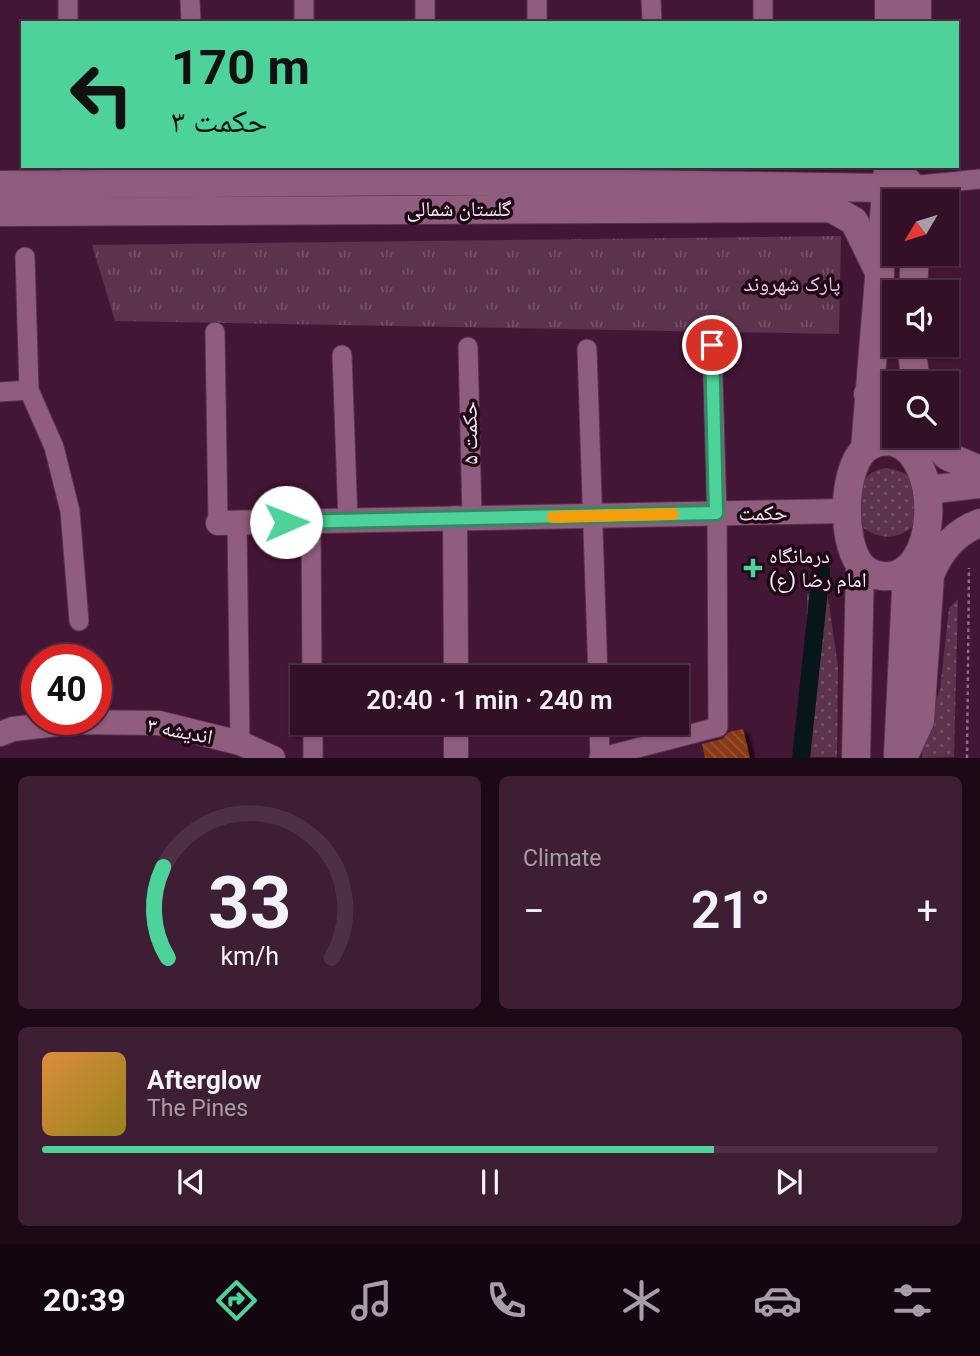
<!DOCTYPE html>
<html lang="en">
<head>
<meta charset="utf-8">
<style>
	:root { --surface:#321028; --page:#3d1e34; --text:#f1f3f6; --muted:#a89da8; --line:#4d3045; --accent:#4dd39a }
	body { margin:0; font-family:Roboto,"Noto Naskh Arabic",sans-serif; background:var(--page); color:var(--text); height:100vh; display:flex; flex-direction:column; font-size:26px; white-space:nowrap }
	* { box-sizing:border-box; margin:0 }
	p { font-size:23px; color:var(--muted) }
	.icon { flex:none; width:38px; height:38px; fill:none; stroke:currentColor; stroke-width:2; stroke-linecap:round; stroke-linejoin:round }
	.map { position:relative; height:758px; overflow:hidden }
	.drawer { display:flex; flex-direction:column; gap:18px; padding:18px; background:#1c0916; flex:1 }
	.drawer>* { flex:none }
	.hud { position:absolute; left:21px; top:21px; width:938px; height:147px; border-radius:0px; box-shadow:0 2px 5px #0004,0 0 0 2px var(--line); background:#4dd39a; color:#111; overflow:hidden }
	.needle { width:46px; rotate:232deg }
	.fabs { position:absolute; left:882px; top:189px; display:grid; gap:14px }
	.fabs a { display:grid; place-items:center; width:77px; height:77px; border-radius:0px; background:var(--surface); box-shadow:0 2px 5px #0004,0 0 0 2px var(--line); font-size:35px }
	.speed { position:absolute; left:21px; top:644px; display:flex; gap:14px; font-size:35px; font-weight:700; text-align:center }
	.speed>* { display:grid; place-content:center; width:91px; height:91px; border-radius:50%; background:var(--surface); box-shadow:0 2px 5px #0004,0 0 0 2px var(--line); line-height:1 }
	.speed .limit { border:10px solid #d22; background:#fff; color:#111 }
	.pin { position:absolute; display:grid; place-items:center; width:60px; height:60px; color:#fff; margin:-30px; border:4px solid #fff; border-radius:50%; box-shadow:0 2px 7px #0007 }
	.me { position:absolute; width:77px; margin:-38px; rotate:89deg; stroke-linejoin:round; filter:drop-shadow(0 0 5px #0008) }
	.turn { display:flex; align-items:center; gap:24px; height:147px; padding:0 35px; font-size:32px }
	.turn .icon { width:91px; height:91px; stroke-width:2.5 }
	.turn b { display:block; font-size:49px; line-height:60px }
	.big { font-size:52px; font-weight:600; line-height:1.1 }
	.drawer .tile { flex:1; display:flex; flex-direction:column; justify-content:center; gap:10px; min-width:0; padding:0 24px; border-radius:10px; background:var(--page) }
	.drawer .dial { align-items:center; gap:0 }
	.dial svg { height:182px; overflow:visible; fill:none; stroke:var(--line); stroke-width:7; stroke-linecap:round; text-anchor:middle }
	.dial text { fill:var(--text); stroke:none }
	.song { display:flex; align-items:center; gap:21px }
	.cover { width:84px; height:84px; border-radius:10px; background:linear-gradient(135deg,hsl(30 70% 55%),hsl(50 70% 35%)) }
	.played { height:7px; border-radius:4px; background:linear-gradient(90deg,var(--accent) 75%,var(--line) 75%) }
	.keys { display:flex; justify-content:space-around; direction:ltr }
	.heat { display:flex; justify-content:space-between; align-items:center; font-size:38px; direction:ltr }
	.drawer .tiles { flex:1; display:grid; gap:18px; grid-template-columns:1fr 1fr }
	.tile:last-child { grid-column:span 2 }
	.trip { position:absolute; left:290px; top:665px; width:399px; height:70px; border-radius:0px; background:var(--surface); box-shadow:0 2px 5px #0004,0 0 0 2px var(--line); font-weight:600; line-height:70px; text-align:center }
	.dock { display:flex; height:112px; justify-content:space-around; align-items:center; background:#140610; color:var(--muted) }
	.dock .icon { width:49px; height:49px }
	.dock .current { color:var(--accent) }
	.dock b { font-size:32px; color:var(--text) }
	.map>svg:first-child { display:block }
	.grass { fill:url(#grass-dots) }
	.park { fill:url(#park-tufts) }
	.lines { fill:none; stroke-linecap:round; stroke-linejoin:round }
	.canal { stroke:#06161b; stroke-width:18 }
	.building { fill:url(#building-back-hatch); filter:url(#shadow) }
	.minor-casing { stroke:#57344c; stroke-width:21 }
	.tertiary-casing { stroke:#57344c; stroke-width:26 }
	.secondary-casing { stroke:#57344c; stroke-width:30 }
	.path { stroke:#8e6b82; stroke-width:2.5; stroke-dasharray:3.5 3.5; stroke-linecap:butt }
	.minor { stroke:#915d7f; stroke-width:19 }
	.tertiary { stroke:#915d7f; stroke-width:24 }
	.secondary { stroke:#915d7f; stroke-width:28 }
	.route-casing { stroke:#328964; stroke-width:18 }
	.route { stroke:#4dd39a; stroke-width:12 }
	.slow { stroke:#f59e0b; stroke-width:12 }
	.poi-dot { fill:#4dd39a; stroke:#1e0a17; stroke-width:2.5 }
	.labels { text-anchor:middle; dominant-baseline:central; stroke-width:7; stroke-linejoin:round; paint-order:stroke }
	.street-label { font-size:21px; fill:#feecf7; stroke:#1e0a17 }
	.park-label { font-size:21px; fill:#f7cbe6; stroke:#1e0a17 }
	.poi-label { font-size:21px; fill:#feecf7; stroke:#1e0a17; text-anchor:start }
</style>
</head>
<body>
<div class="map">
<svg width="980" height="758" viewBox="0 0 980 758">
	<defs>
		<pattern id="grass-dots" width="8" height="8" patternUnits="userSpaceOnUse" patternTransform="scale(1.75)"><rect width="8" height="8" fill="#5c324d"/><path d="M2 2h.1M6 6h.1" fill="none" stroke="#745067" stroke-width="1.8" stroke-linecap="round"/></pattern>
		<pattern id="park-tufts" width="24" height="20" patternUnits="userSpaceOnUse" patternTransform="scale(1.75)"><rect width="24" height="20" fill="#5c324d"/><path d="M3 7l-1-3M5 7V3M7 7l1-3M15 17l-1-3M17 17v-4M19 17l1-3" fill="none" stroke="#745067"/></pattern>
		<pattern id="building-back-hatch" width="6" height="6" patternUnits="userSpaceOnUse" patternTransform="scale(1.75)"><rect width="6" height="6" fill="#873714"/><path d="M-1 5l2 2M0 0l6 6M5-1l2 2" fill="none" stroke="#995437"/></pattern>
		<filter id="shadow"><feDropShadow dx="6" dy="3.5" stdDeviation="2" flood-color="#0009"/></filter>
	</defs>
	<rect width="100%" height="100%" fill="#431635"/>
	<g class="grass">
		<path d="M 886,468 C 899,470 907,473 916,483 L 914,526 C 896,540 880,540 862,527 L 853,495 C 862,480 868,471 886,468 Z"/>
		<polygon points="827,591 838,666 837,757 806,757 807,594"/>
		<polygon points="958,599 954,757 922,758 923,738 940,689 949,608"/>
	</g>
	<polygon class="park" points="841,236 839,334 115,321 92,245"/>
	<g class="lines">
		<polyline class="canal" points="801,758 821,571"/>
	</g>
	<polygon class="building" points="743,729 750,758 705,758 702,744 722,739 729,732"/>
	<g class="lines">
		<g class="minor-casing">
			<g id="minor">
				<polyline points="68,0 68,23"/>
				<polyline points="190,0 191,23"/>
				<polyline points="304,0 304,23"/>
				<polyline points="651,0 652,23"/>
				<polyline points="425,23 425,0"/>
				<polyline points="537,23 537,0"/>
				<polyline points="763,23 763,0"/>
				<polyline points="71,166 71,184"/>
				<polyline points="920,185 980,179"/>
				<polyline points="25,257 29,390 54,447 70,511 79,621"/>
				<polyline points="215,332 218,523"/>
				<polyline points="468,347 472,518"/>
				<polyline points="587,349 598,677"/>
				<polyline points="342,355 348,521"/>
				<polyline points="0,392 29,390"/>
				<polyline points="311,521 312,677"/>
				<polyline points="237,523 240,743"/>
				<polyline points="313,723 313,758"/>
				<polyline points="599,723 600,757"/>
				<polyline points="599,758 718,727 717,513 712,345"/>
			</g>
		</g>
		<g class="tertiary-casing">
			<g id="tertiary">
				<polyline points="455,518 456,677"/>
				<polyline points="218,523 847,511"/>
				<polyline points="456,723 456,758"/>
				<polyline points="0,734 13,729 75,722 159,723 240,743 273,758"/>
			</g>
		</g>
		<g class="secondary-casing">
			<g id="secondary">
				<polyline points="917,0 917,23"/>
				<polyline points="889,23 889,0"/>
				<polyline points="0,185 427,181 888,188 895,177 903,178 908,182 909,201"/>
				<polyline points="0,212 831,208 854,221 880,274"/>
				<polyline points="913,292 915,254"/>
				<polyline points="911,345 916,383"/>
				<path d="M 868,394 C 873,405 881,414 894,407"/>
				<polyline points="929,436 947,456 980,470"/>
				<path d="M 878,442 C 883,442 889,441 894,442 C 943,456 940,582 882,576 C 873,575 864,570 859,563 C 842,539 842,472 864,450 C 868,446 874,444 878,442 Z"/>
				<polyline points="865,449 888,169"/>
				<polyline points="927,490 980,484"/>
				<polyline points="898,755 907,570"/>
				<polyline points="856,758 860,565"/>
				<path d="M 903,758 L 920,721 L 930,575 C 940,550 955,532 980,523"/>
			</g>
		</g>
		<polyline class="path" points="967,758 969,568"/>
		<use href="#minor" class="minor"/>
		<use href="#tertiary" class="tertiary"/>
		<use href="#secondary" class="secondary"/>
	</g>
	<g class="lines">
		<g class="route-casing">
			<polyline id="route" points="286,522 716,513 712,345"/>
		</g>
		<use href="#route" class="route"/>
		<polyline class="slow" points="553,517 673,514"/>
	</g>
	<path class="poi-dot" d="M749.5 557.5h7v7h7v7h-7v7h-7v-7h-7v-7h7z"/>
	<g class="labels">
		<g class="street-label">
			<text x="459" y="209">گلستان شمالی</text>
			<text transform="translate(470 433) rotate(-91)">حکمت ۵</text>
			<text transform="translate(763 513) rotate(-1)">حکمت</text>
			<text transform="translate(180 731) rotate(11)">اندیشه ۳</text>
		</g>
		<g class="park-label">
			<text x="792" y="284">پارک شهروند</text>
		</g>
		<g class="poi-label">
			<text x="769" y="556">درمانگاه<tspan x="769" dy="24">امام رضا (ع)</tspan></text>
		</g>
	</g>
</svg>
<div class="fabs">
<a><svg class="needle" viewBox="-14 -14 28 28"><path d="M0-13l5 13h-10z" fill="#e53935"/><path d="M0 13l5-13h-10z" fill="#a89da8"/></svg></a>
<a><svg class="icon" aria-label="sound" viewBox="0 0 24 24"><path d="M4 9h4l5-4v14l-5-4H4zM17 9q2 3 0 6"/></svg></a>
<a><svg class="icon" aria-label="search" viewBox="0 0 24 24"><circle cx="10" cy="10" r="6"/><path d="M15 15l6 6"/></svg></a>
</div>
<div class="speed"><div class="limit">40</div></div>
<div class="pin" style="left:712px;top:345px;background:#d93025"><svg class="icon" aria-label="arrive" viewBox="0 0 24 24"><path d="M6 21V4h12l-3 4 3 4H6"/></svg></div>
<svg class="me" style="left:286px;top:522px" viewBox="-20 -20 40 40"><circle r="19" fill="#fff"/><path d="M0-13L10 11 0 6-10 11z" fill="#4dd39a"/></svg>
<div class="trip">20:40 · 1 min · 240 m</div>
<div class="hud">
<div class="turn"><svg class="icon" aria-label="left" viewBox="0 0 24 24"><path d="M17 20v-9H6M10 6l-5 5 5 5"/></svg><div><b>170 m</b>حکمت ۳</div></div>
</div>
</div>
<section class="drawer">
<div class="tiles">
<div class="tile dial"><svg viewBox="0 0 100 80">
<path d="M14 69A42 42 0 1 1 86 69"/>
<path d="M14 69A42 42 0 0 1 12 29" stroke="#4dd39a"/>
<text x="50" y="56" font-size="32" font-weight="700">33</text>
<text x="50" y="72" font-size="11">km/h</text>
</svg></div>
<div class="tile"><p>Climate</p>
<div class="heat"><a>−</a><b class="big">21°</b><a>+</a></div>
</div>
<div class="tile">
<div class="song"><i class="cover"></i><div><b>Afterglow</b><p>The Pines</p></div></div>
<div class="played"></div>
<div class="keys"><svg class="icon" aria-label="previous" viewBox="0 0 24 24"><path d="M18 5L8 12l10 7zM5 5v14"/></svg><svg class="icon" aria-label="pause" viewBox="0 0 24 24"><path d="M8 5v14M16 5v14"/></svg><svg class="icon" aria-label="next" viewBox="0 0 24 24"><path d="M6 5l10 7-10 7zM19 5v14"/></svg></div>
</div>
</div>
</section>
<nav class="dock">
<b>20:39</b>
<svg class="icon current" aria-label="directions" viewBox="0 0 24 24"><path d="M12 3l9 9-9 9-9-9zM9 14v-3h6M13 9l2 2-2 2"/></svg>
<svg class="icon" aria-label="music" viewBox="0 0 24 24"><path d="M9 18V5l10-2v13"/><circle cx="6" cy="18" r="3"/><circle cx="16" cy="16" r="3"/></svg>
<svg class="icon" aria-label="phone" viewBox="0 0 24 24"><path d="M5 4h4l2 5-3 2q2 4 5 5l2-3 5 2v4C11 20 4 13 5 4z"/></svg>
<svg class="icon" aria-label="climate" viewBox="0 0 24 24"><path d="M12 3v18M4 7l16 10M4 17L20 7"/></svg>
<svg class="icon" aria-label="car" viewBox="0 0 24 24"><path d="M5 17H2v-5l4-1 3-4h7l3 4 3 1v5h-3M9 17h6M6 11h13"/><circle cx="7" cy="17" r="2"/><circle cx="17" cy="17" r="2"/></svg>
<svg class="icon" aria-label="filters" viewBox="0 0 24 24"><path d="M4 7h16M4 17h16"/><circle cx="9" cy="7" r="2"/><circle cx="15" cy="17" r="2"/></svg>
</nav>
</body>
</html>
